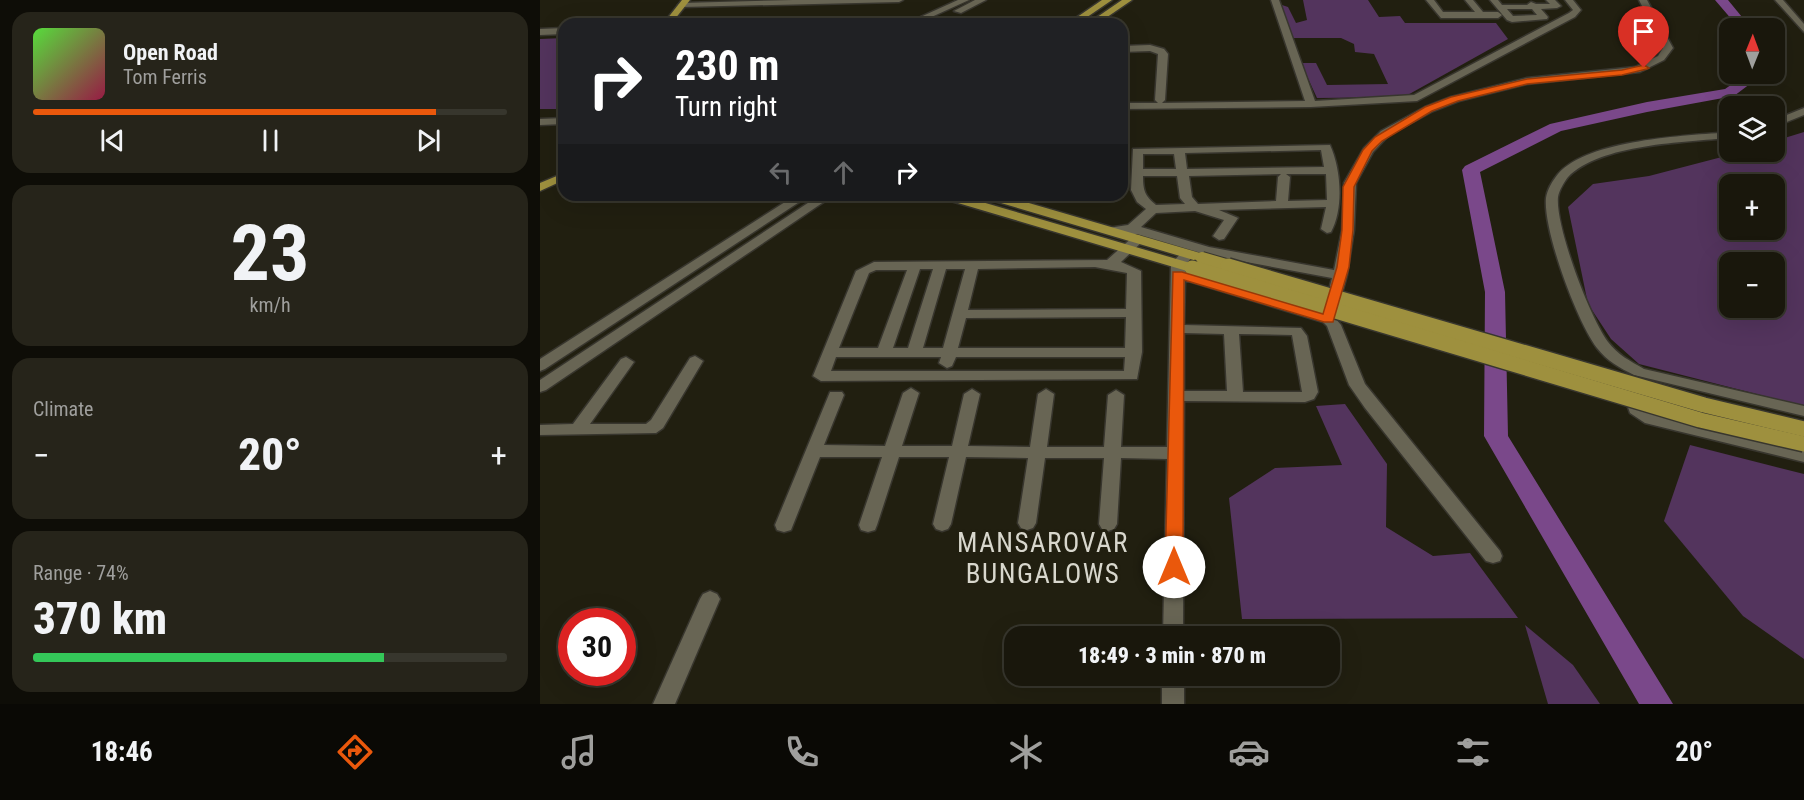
<!DOCTYPE html>
<html lang="en">
<head>
<meta charset="utf-8">
<style>
	:root { --surface:#19170c; --page:#26241a; --text:#f1f3f6; --muted:#9f9f9d; --line:#37362d; --accent:#ea580c }
	body { margin:0; font-family:"Roboto Condensed",sans-serif; background:var(--page); color:var(--text); height:100vh; display:flex; flex-direction:column; font-size:22px; white-space:nowrap }
	* { box-sizing:border-box; margin:0 }
	p { font-size:20px; color:var(--muted) }
	.icon { flex:none; width:33px; height:33px; fill:none; stroke:currentColor; stroke-width:2; stroke-linecap:round; stroke-linejoin:round }
	.map { position:relative; flex:1; overflow:hidden }
	.side { display:flex; flex-direction:column; gap:12px; padding:12px; background:#0e0d07; width:540px }
	.side>* { flex:none }
	.hud { position:absolute; left:18px; top:18px; width:570px; height:183px; border-radius:18px; box-shadow:0 6px 24px #0002,0 0 0 2px var(--line); background:#202124; color:#fff; overflow:hidden }
	.needle { width:39px; rotate:1deg }
	.tools { position:absolute; left:1179px; top:18px; display:grid; gap:12px }
	.tools a { display:grid; place-items:center; width:66px; height:66px; border-radius:12px; background:var(--surface); box-shadow:0 6px 24px #0002,0 0 0 2px var(--line); font-size:30px }
	.speed { position:absolute; left:18px; top:608px; display:flex; gap:12px; font-size:30px; font-weight:700; text-align:center }
	.speed>* { display:grid; place-content:center; width:78px; height:78px; border-radius:50%; background:var(--surface); box-shadow:0 6px 24px #0002,0 0 0 2px var(--line); line-height:1 }
	.speed .limit { border:9px solid #d22; background:#fff; color:#111 }
	.pin { position:absolute; display:grid; place-items:center; width:51px; height:51px; color:#fff; margin:-62px -26px; border-radius:50% 50% 50% 0; rotate:-45deg; box-shadow:0 0 6px #0007 }
	.pin .icon { rotate:45deg }
	.me { position:absolute; width:66px; margin:-33px; rotate:0deg; stroke-linejoin:round; filter:drop-shadow(0 0 4px #0008) }
	.turn { display:flex; align-items:center; gap:21px; height:126px; padding:0 18px; font-size:27px }
	.turn .icon { width:78px; height:78px; stroke-width:2.5 }
	.turn b { display:block; font-size:42px; line-height:51px }
	.lanes { display:flex; align-items:center; height:57px; padding:0 18px; background:#0003; justify-content:center; gap:30px; direction:ltr }
	.lanes .off { opacity:.35 }
	.big { font-size:45px; font-weight:800; line-height:1.1 }
	.side .widget { flex:1; display:flex; flex-direction:column; justify-content:center; gap:9px; min-width:0; padding:0 21px; border-radius:18px; background:var(--page) }
	.side .dial { align-items:center; gap:0 }
	.dial b { font-size:78px; line-height:1 }
	.song { display:flex; align-items:center; gap:18px }
	.cover { width:72px; height:72px; border-radius:9px; background:linear-gradient(135deg,hsl(110 70% 55%),hsl(340 70% 35%)) }
	.played { height:6px; border-radius:3px; background:linear-gradient(90deg,var(--accent) 85%,var(--line) 85%) }
	.keys { display:flex; justify-content:space-around; direction:ltr }
	.heat { display:flex; justify-content:space-between; align-items:center; font-size:33px; direction:ltr }
	.charge { height:9px; border-radius:4px; background:linear-gradient(90deg,#34c759 74%,var(--line) 0) }
	.trip { position:absolute; left:464px; top:626px; width:336px; height:60px; border-radius:18px; background:var(--surface); box-shadow:0 6px 24px #0002,0 0 0 2px var(--line); font-weight:800; line-height:60px; text-align:center }
	.dock { display:flex; height:96px; justify-content:space-around; align-items:center; background:#0a0905; color:var(--muted) }
	.dock .icon { width:42px; height:42px }
	.dock .current { color:var(--accent) }
	.dock b { font-size:27px; color:var(--text) }
	main { display:flex; flex:1; min-height:0 }
	.map>svg:first-child { display:block }
	.green { fill:#53345d; fill-rule:evenodd }
	.lines { fill:none; stroke-linecap:round; stroke-linejoin:round }
	.river { fill:#7a488a; fill-rule:evenodd }
	.minor-casing { stroke:#38362e; stroke-width:3 }
	.major-casing { stroke:#38362e; stroke-width:3 }
	.minor { fill:#686554; fill-rule:evenodd }
	.major { fill:#9e903e; fill-rule:evenodd }
	.major-bridge-far1-casing { stroke:#38362e; stroke-width:14; stroke-linecap:butt }
	.major-bridge-casing { stroke:#38362e; stroke-width:18; stroke-linecap:butt }
	.major-bridge-far1 { stroke:#9e903e; stroke-width:12 }
	.major-bridge { stroke:#9e903e; stroke-width:15 }
	.route { fill:#ea580c; stroke:#983908; stroke-width:1.5 }
	.labels { text-anchor:middle; dominant-baseline:central; stroke-width:6; stroke-linejoin:round; paint-order:stroke }
	.near-neighbourhood-label { font-size:27px; letter-spacing:1.5px; fill:#d8d7cd; stroke:#211f10 }
</style>
</head>
<body>
<main>
<section class="side">
<div class="widget">
<div class="song"><i class="cover"></i><div><b>Open Road</b><p>Tom Ferris</p></div></div>
<div class="played"></div>
<div class="keys"><svg class="icon" aria-label="previous" viewBox="0 0 24 24"><path d="M18 5L8 12l10 7zM5 5v14"/></svg><svg class="icon" aria-label="pause" viewBox="0 0 24 24"><path d="M8 5v14M16 5v14"/></svg><svg class="icon" aria-label="next" viewBox="0 0 24 24"><path d="M6 5l10 7-10 7zM19 5v14"/></svg></div>
</div>
<div class="widget dial"><b>23</b><p>km/h</p></div>
<div class="widget"><p>Climate</p>
<div class="heat"><a>−</a><b class="big">20°</b><a>+</a></div>
</div>
<div class="widget"><p>Range · 74%</p><b class="big">370 km</b><div class="charge"></div></div>
</section>
<div class="map">
<svg width="1264" height="704" viewBox="0 0 1264 704">
	<rect width="100%" height="100%" fill="#211f10"/>
	<g class="green">
		<polygon points="763,0 828,0 839,17 860,16 865,23 956,23 968,39 864,97 777,98 761,63 776,63 787,85 848,84 834,54 815,52 814,44 801,38 750,38 739,4 748,7 756,23 767,20"/>
		<polygon points="24,38 24,109 0,109 0,39"/>
		<path d="M 1264,132 L 1264,406 L 1099,364 L 1071,339 L 1048,304 L 1028,207 L 1053,184 L 1109,176 L 1201,152 L 1234,152 L 1235,141 ZM 1190,184 L 1234,184 L 1234,230 L 1190,230 ZM 1190,262 L 1234,262 L 1234,308 L 1190,308 Z"/>
		<polygon points="805,404 847,464 846,527 893,556 930,553 978,618 702,619 689,498 735,468 802,465 776,406"/>
		<polygon points="1150,445 1264,474 1264,659 1203,616 1124,521"/>
		<polygon points="985,625 1033,665 1060,704 1008,704"/>
	</g>
	<g class="lines">
		<g class="river">
			<polygon points="1175,0 1188,0 1211,28 1199,28"/>
			<polygon points="1207,74 1223,74 1194,96 1107,112 1021,131 940,172 965,292 968,436 1133,704 1099,704 944,436 945,292 922,170 925,166 1010,124 1107,102 1185,89"/>
		</g>
		<g class="minor-casing">
			<g id="minor">
				<polygon points="253,0 363,0 359,2 142,7 138,5 142,3"/>
				<polygon points="418,0 429,0 376,24 365,24"/>
				<polygon points="435,0 446,0 421,13 414,11"/>
				<polygon points="731,0 739,0 775,101 874,95 1029,13 1033,10 1025,0 1033,0 1041,10 1035,17 877,101 771,107 582,109 582,103 618,103 615,100 618,54 610,51 582,52 582,46 610,45 624,49 628,54 625,100 622,103 765,101"/>
				<polygon points="886,0 894,0 903,12 935,12 925,0 933,0 943,12 958,12 962,15 958,18 901,18"/>
				<path d="M 950,0 L 958,0 L 962,5 L 987,5 L 991,2 L 996,4 L 1010,4 L 1006,0 L 1015,0 L 1021,6 L 1017,8 L 1001,9 L 1008,17 L 1007,19 L 972,22 L 967,20 ZM 967,9 L 992,9 L 997,15 L 973,16 Z"/>
				<path d="M 1099,0 L 1107,0 L 1133,48 L 1124,60 L 1100,72 L 987,84 L 919,101 L 893,111 L 849,135 L 833,152 L 816,183 L 814,230 L 807,275 L 795,318 L 801,325 L 825,384 L 960,551 L 962,556 L 960,561 L 953,563 L 946,561 L 825,408 L 809,385 L 787,326 L 783,322 L 645,280 L 644,325 L 761,328 L 767,336 L 778,392 L 774,399 L 765,402 L 644,401 L 643,636 L 623,636 L 627,459 L 581,458 L 577,524 L 574,529 L 568,531 L 562,529 L 559,524 L 564,458 L 505,458 L 496,523 L 493,528 L 487,530 L 481,528 L 478,523 L 488,458 L 426,457 L 411,524 L 408,529 L 402,531 L 396,529 L 393,524 L 409,457 L 359,457 L 337,525 L 335,530 L 328,532 L 321,530 L 319,525 L 342,457 L 280,457 L 251,530 L 244,532 L 237,530 L 235,525 L 290,392 L 302,392 L 304,395 L 284,445 L 345,446 L 363,393 L 371,388 L 379,393 L 362,446 L 412,446 L 424,394 L 432,389 L 440,394 L 428,446 L 490,447 L 498,394 L 506,389 L 514,394 L 507,447 L 564,447 L 568,395 L 576,390 L 584,395 L 581,447 L 627,447 L 631,264 L 643,251 L 653,251 L 655,254 L 645,265 L 645,272 L 783,313 L 792,278 L 668,255 L 597,234 L 568,234 L 566,231 L 568,228 L 588,225 L 606,209 L 597,202 L 591,190 L 593,149 L 790,145 C 801,169 804,208 791,232 L 787,233 L 781,229 L 786,207 L 679,210 L 698,218 L 684,239 L 679,240 L 673,236 L 684,220 L 655,211 L 616,213 L 601,227 L 669,247 L 794,270 L 802,230 L 804,183 L 824,148 L 841,131 L 885,107 L 911,97 L 987,78 L 1095,67 L 1118,56 L 1123,48 ZM 781,150 L 784,167 L 647,169 L 645,153 ZM 603,154 L 634,154 L 636,169 L 603,169 ZM 741,174 L 738,177 L 736,201 L 658,204 L 652,197 L 649,176 ZM 746,174 L 786,174 L 787,200 L 748,201 L 750,177 ZM 603,176 L 637,176 L 640,198 L 645,204 L 616,205 C 605,196 603,191 603,176 ZM 644,333 L 684,334 L 687,391 L 644,391 ZM 699,334 L 752,335 L 762,392 L 703,392 Z"/>
				<polygon points="1235,0 1243,0 1264,24 1264,32"/>
				<polygon points="24,28 24,34 0,35 0,29"/>
				<polygon points="1264,108 1264,115 1234,127 1234,120"/>
				<polygon points="24,118 24,124 0,125 0,119"/>
				<path d="M 1190,132 L 1190,138 C 1145,142 1060,144 1028,177 C 1024,182 1019,191 1018,197 C 1015,226 1050,318 1068,342 C 1078,355 1090,361 1104,369 L 1264,406 L 1264,416 L 1094,375 C 1080,368 1067,361 1057,348 C 1037,322 1003,230 1006,198 C 1007,190 1013,180 1018,174 C 1049,139 1145,136 1190,132 Z"/>
				<polygon points="256,195 270,195 5,369 0,371 0,359"/>
				<polygon points="280,195 294,195 6,390 0,392 0,380"/>
				<path d="M 599,235 L 605,239 L 581,262 L 601,271 L 602,352 L 597,379 L 281,381 L 273,376 L 316,271 L 334,262 L 567,260 L 594,236 ZM 555,267 L 587,273 L 586,309 L 428,310 L 438,269 ZM 380,269 L 393,269 L 368,348 L 353,348 ZM 406,269 L 425,269 L 403,348 L 383,348 ZM 336,270 L 367,270 L 338,348 L 299,348 L 329,273 ZM 586,317 L 585,348 L 418,348 L 426,318 ZM 296,357 L 401,357 L 399,363 L 407,368 L 412,366 L 416,357 L 585,357 L 584,371 L 291,371 Z"/>
				<polygon points="155,356 163,361 123,428 116,433 0,435 0,425 33,424 81,359 86,357 94,362 50,424 106,424 111,420 150,358"/>
				<polygon points="1090,385 1098,390 1103,406 1116,415 1264,450 1264,462 1105,423 1090,413 1082,390"/>
				<polygon points="170,591 177,594 180,599 135,704 113,704 160,599 163,594"/>
				<rect x="622" y="675" width="22" height="29"/>
			</g>
		</g>
		<g class="major-casing">
			<g id="major">
				<polygon points="142,0 150,0 131,24 123,24"/>
				<polygon points="562,0 572,0 537,24 527,24"/>
				<polygon points="582,0 592,0 557,24 547,24"/>
				<polygon points="24,173 24,180 0,191 0,183"/>
				<polygon points="399,195 418,195 657,265 659,268 652,272 647,271 401,198"/>
				<polygon points="442,195 461,195 667,255 669,258 667,261 657,261 444,198"/>
			</g>
		</g>
		<use href="#minor" class="minor"/>
		<use href="#major" class="major"/>
		<g class="major-bridge-far1-casing">
			<polyline id="major-bridge-far1" points="662,258 693,267"/>
		</g>
		<g class="major-bridge-casing">
			<g id="major-bridge">
				<polyline points="688,266 1164,405 1264,429"/>
				<polyline points="652,268 1160,420 1264,444"/>
			</g>
		</g>
		<use href="#major-bridge-far1" class="major-bridge-far1"/>
		<use href="#major-bridge" class="major-bridge"/>
	</g>
	<polygon class="route" points="1104,65 1109,68 1107,69 1082,75 987,84 918,101 892,111 842,141 832,151 814,187 813,230 809,267 793,322 784,322 644,280 643,567 640,572 634,574 628,572 625,567 633,272 642,272 783,314 797,267 802,230 803,187 823,150 835,137 885,107 911,97 987,79 1082,70"/>
	<g class="labels">
		<g class="near-neighbourhood-label">
			<text x="503" y="543">MANSAROVAR<tspan x="503" dy="31">BUNGALOWS</tspan></text>
		</g>
	</g>
</svg>
<div class="tools">
<a><svg class="needle" viewBox="-14 -14 28 28"><path d="M0-13l5 13h-10z" fill="#e53935"/><path d="M0 13l5-13h-10z" fill="#9f9f9d"/></svg></a>
<a><svg class="icon" aria-label="layers" viewBox="0 0 24 24"><path d="M12 4l9 5-9 5-9-5zM3 14l9 5 9-5"/></svg></a>
<a>+</a>
<a>−</a>
</div>
<div class="speed"><div class="limit">30</div></div>
<div class="pin" style="left:1104px;top:68px;background:#d93025"><svg class="icon" aria-label="arrive" viewBox="0 0 24 24"><path d="M6 21V4h12l-3 4 3 4H6"/></svg></div>
<svg class="me" style="left:634px;top:567px" viewBox="-20 -20 40 40"><circle r="19" fill="#fff"/><path d="M0-13L10 11 0 6-10 11z" fill="#ea580c"/></svg>
<div class="trip">18:49 · 3 min · 870 m</div>
<div class="hud">
<div class="turn"><svg class="icon" aria-label="right" viewBox="0 0 24 24"><path d="M7 20v-9h11M14 6l5 5-5 5"/></svg><div><b>230 m</b>Turn right</div></div>
<div class="lanes"><svg class="icon off" aria-label="left" viewBox="0 0 24 24"><path d="M17 20v-9H6M10 6l-5 5 5 5"/></svg><svg class="icon off" aria-label="ahead" viewBox="0 0 24 24"><path d="M12 20V5M6 11l6-6 6 6"/></svg><svg class="icon" aria-label="right" viewBox="0 0 24 24"><path d="M7 20v-9h11M14 6l5 5-5 5"/></svg></div>
</div>
</div>
</main>
<nav class="dock">
<b>18:46</b>
<svg class="icon current" aria-label="directions" viewBox="0 0 24 24"><path d="M12 3l9 9-9 9-9-9zM9 14v-3h6M13 9l2 2-2 2"/></svg>
<svg class="icon" aria-label="music" viewBox="0 0 24 24"><path d="M9 18V5l10-2v13"/><circle cx="6" cy="18" r="3"/><circle cx="16" cy="16" r="3"/></svg>
<svg class="icon" aria-label="phone" viewBox="0 0 24 24"><path d="M5 4h4l2 5-3 2q2 4 5 5l2-3 5 2v4C11 20 4 13 5 4z"/></svg>
<svg class="icon" aria-label="climate" viewBox="0 0 24 24"><path d="M12 3v18M4 7l16 10M4 17L20 7"/></svg>
<svg class="icon" aria-label="car" viewBox="0 0 24 24"><path d="M5 17H2v-5l4-1 3-4h7l3 4 3 1v5h-3M9 17h6M6 11h13"/><circle cx="7" cy="17" r="2"/><circle cx="17" cy="17" r="2"/></svg>
<svg class="icon" aria-label="filters" viewBox="0 0 24 24"><path d="M4 7h16M4 17h16"/><circle cx="9" cy="7" r="2"/><circle cx="15" cy="17" r="2"/></svg>
<b>20°</b>
</nav>
</body>
</html>
